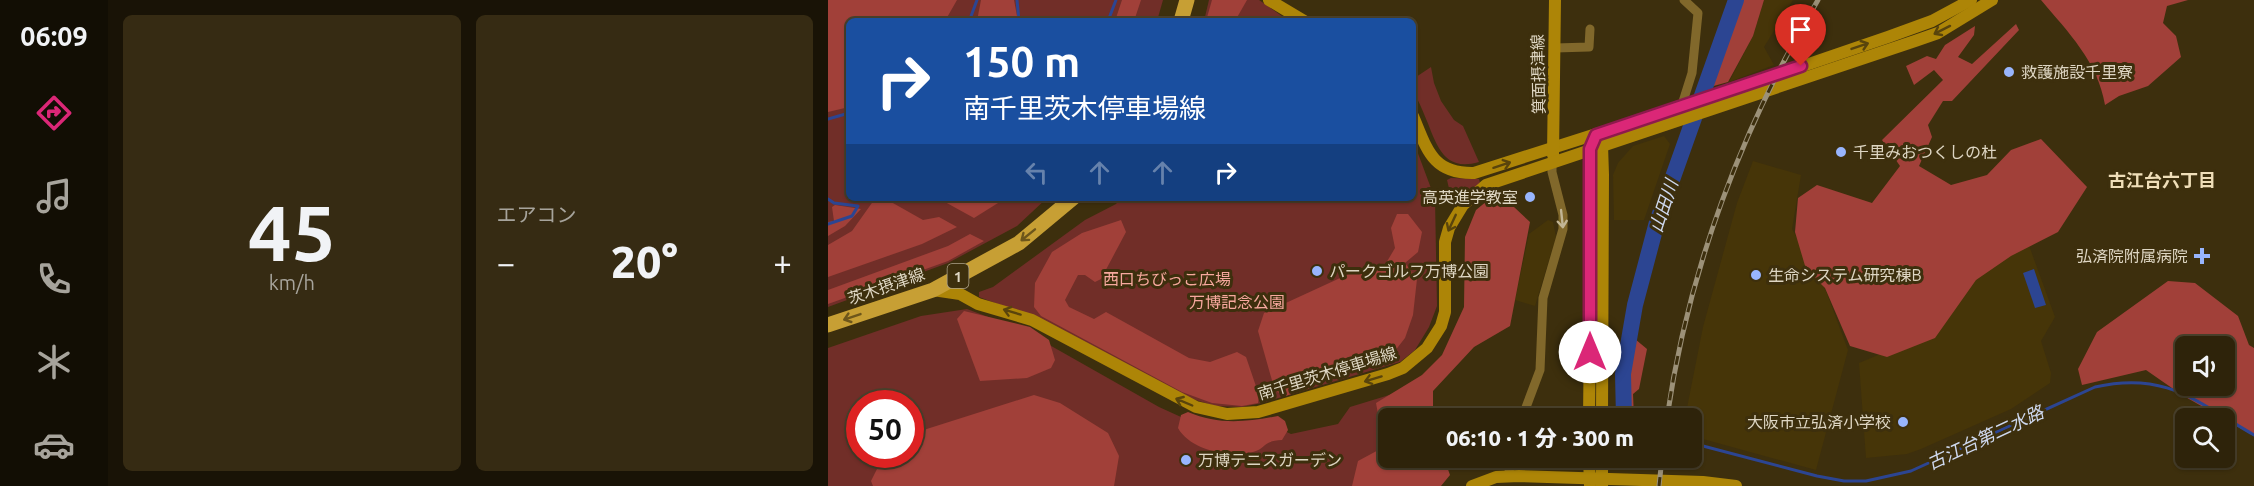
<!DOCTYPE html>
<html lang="ja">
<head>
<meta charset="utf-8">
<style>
	:root { --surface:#2e230a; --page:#362b13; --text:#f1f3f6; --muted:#a7a49c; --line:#49402b; --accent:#db2777 }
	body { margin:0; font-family:Ubuntu,"Noto Sans JP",sans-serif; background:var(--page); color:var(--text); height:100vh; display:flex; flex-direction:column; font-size:22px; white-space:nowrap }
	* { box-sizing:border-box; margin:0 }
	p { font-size:20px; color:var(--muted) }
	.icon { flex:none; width:33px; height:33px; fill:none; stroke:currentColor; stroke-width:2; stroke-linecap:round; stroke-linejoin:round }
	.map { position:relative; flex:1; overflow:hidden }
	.sheet { display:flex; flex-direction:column; gap:15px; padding:15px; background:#191306; width:720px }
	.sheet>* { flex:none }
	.banner { position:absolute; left:18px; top:18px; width:570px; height:183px; border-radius:9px; box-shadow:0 2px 4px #0004,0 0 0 2px var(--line); background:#1a4fa0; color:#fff; overflow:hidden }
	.tools { position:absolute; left:1347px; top:336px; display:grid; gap:12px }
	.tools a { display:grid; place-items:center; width:60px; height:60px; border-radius:9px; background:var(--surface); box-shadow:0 2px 4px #0004,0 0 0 2px var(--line); font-size:30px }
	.speed { position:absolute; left:18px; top:390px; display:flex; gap:12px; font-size:30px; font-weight:700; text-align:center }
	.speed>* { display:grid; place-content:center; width:78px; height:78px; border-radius:50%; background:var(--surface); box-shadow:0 2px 4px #0004,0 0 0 2px var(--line); line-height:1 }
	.speed .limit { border:9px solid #d22; background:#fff; color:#111 }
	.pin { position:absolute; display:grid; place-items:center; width:51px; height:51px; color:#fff; margin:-62px -26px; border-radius:50% 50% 50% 0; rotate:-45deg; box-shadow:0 0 6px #0007 }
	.pin .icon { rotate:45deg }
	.me { position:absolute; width:66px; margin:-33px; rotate:0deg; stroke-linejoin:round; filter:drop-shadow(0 0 4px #0008) }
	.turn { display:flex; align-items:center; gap:21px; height:126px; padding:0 18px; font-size:27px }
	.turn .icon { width:78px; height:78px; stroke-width:2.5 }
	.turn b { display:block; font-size:42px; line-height:51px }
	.lanes { display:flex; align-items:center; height:57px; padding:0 18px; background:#0003; justify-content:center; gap:30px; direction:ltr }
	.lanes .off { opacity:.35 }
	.big { font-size:45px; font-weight:800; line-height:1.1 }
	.sheet .widget { flex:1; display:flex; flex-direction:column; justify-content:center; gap:9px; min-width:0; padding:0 21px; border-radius:9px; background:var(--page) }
	.sheet .dial { align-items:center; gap:0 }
	.dial b { font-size:78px; line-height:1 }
	.heat { display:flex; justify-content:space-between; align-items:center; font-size:33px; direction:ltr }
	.sheet .tiles { flex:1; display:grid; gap:15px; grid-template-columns:repeat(2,1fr) }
	.trip { position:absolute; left:550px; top:408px; width:324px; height:60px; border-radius:9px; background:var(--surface); box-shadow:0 2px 4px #0004,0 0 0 2px var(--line); font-weight:800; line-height:60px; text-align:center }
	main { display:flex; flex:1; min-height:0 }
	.tab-bar { display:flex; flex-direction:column; width:108px; justify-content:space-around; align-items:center; background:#120e04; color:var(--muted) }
	.tab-bar .icon { width:42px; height:42px }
	.tab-bar .selected { color:var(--accent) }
	.tab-bar b { font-size:27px; color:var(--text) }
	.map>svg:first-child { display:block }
	.built { fill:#463508 }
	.green { fill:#712e28; fill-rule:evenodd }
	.forest { fill:#a14039; fill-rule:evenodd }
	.water { fill:#2c4592 }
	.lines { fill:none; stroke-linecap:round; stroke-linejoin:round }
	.stream { stroke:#2c4592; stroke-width:3 }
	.river { stroke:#2c4592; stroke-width:16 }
	.street { stroke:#81682b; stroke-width:9 }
	.secondary { stroke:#ad8507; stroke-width:12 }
	.primary { stroke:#c79f34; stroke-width:15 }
	.rail-casing { stroke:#9c9178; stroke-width:5 }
	.rail { stroke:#3d2f0d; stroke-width:3; stroke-dasharray:9; stroke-linecap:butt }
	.oneway { stroke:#59440c }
	.oneway2 { stroke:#c2b595 }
	.oneway3 { stroke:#6d561b }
	.route-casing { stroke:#8e194d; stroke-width:15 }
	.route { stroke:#db2777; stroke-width:10 }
	.poi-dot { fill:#98b5fd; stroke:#3d2f0d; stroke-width:2 }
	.labels { text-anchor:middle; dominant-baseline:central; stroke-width:6; stroke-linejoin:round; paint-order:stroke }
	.shield { fill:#3d2f0d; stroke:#aea48c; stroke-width:1.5 }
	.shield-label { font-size:15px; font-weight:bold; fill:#ded6c3 }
	.poi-label { font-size:16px; fill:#ded6c3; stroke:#3d2f0d; text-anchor:start }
	.street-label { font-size:16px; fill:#ded6c3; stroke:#3d2f0d }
	.park-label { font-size:16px; fill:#f7a89e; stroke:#3d2f0d }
	.neighbourhood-label { font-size:18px; font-weight:bold; fill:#efdeb8; stroke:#3d2f0d }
	.water-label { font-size:18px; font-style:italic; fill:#ced8ee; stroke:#3d2f0d }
</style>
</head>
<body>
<main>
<nav class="tab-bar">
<b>06:09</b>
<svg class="icon selected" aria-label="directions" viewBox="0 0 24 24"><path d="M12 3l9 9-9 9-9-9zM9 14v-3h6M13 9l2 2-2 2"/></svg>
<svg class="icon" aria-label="music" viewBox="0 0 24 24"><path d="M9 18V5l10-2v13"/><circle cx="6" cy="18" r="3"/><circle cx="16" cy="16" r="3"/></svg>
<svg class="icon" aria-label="phone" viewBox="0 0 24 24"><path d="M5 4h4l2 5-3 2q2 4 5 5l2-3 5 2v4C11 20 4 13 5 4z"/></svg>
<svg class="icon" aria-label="climate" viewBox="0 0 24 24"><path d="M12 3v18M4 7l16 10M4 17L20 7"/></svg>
<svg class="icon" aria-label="car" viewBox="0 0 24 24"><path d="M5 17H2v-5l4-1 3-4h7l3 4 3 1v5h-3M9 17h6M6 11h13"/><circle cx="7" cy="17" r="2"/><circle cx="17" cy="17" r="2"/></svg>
</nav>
<section class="sheet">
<div class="tiles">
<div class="widget dial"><b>45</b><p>km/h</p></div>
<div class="widget"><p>エアコン</p>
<div class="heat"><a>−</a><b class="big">20°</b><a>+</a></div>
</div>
</div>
</section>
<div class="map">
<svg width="1426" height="486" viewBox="0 0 1426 486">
	<rect width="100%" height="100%" fill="#3d2f0d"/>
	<g class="built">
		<polygon points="936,0 965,0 936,47 946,65 901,82 925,36"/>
		<polygon points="836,136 842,144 816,220 786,220 785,175 790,163 805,146"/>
		<polygon points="925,161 973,175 964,229 998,291 1020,350 988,470 864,436 864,418 857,418 875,327 909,203"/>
		<polygon points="720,220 725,222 728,237 707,306 687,300 701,234"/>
		<polygon points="1195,229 1227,317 1213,341 1223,373 1222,383 1183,409 1093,449 1079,454 1038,458 1031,363 1062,350"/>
	</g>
	<g class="green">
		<polygon points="0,0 335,0 329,21 21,21 21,198 219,198 189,226 120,263 0,307"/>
		<polygon points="381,0 431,0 461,21 376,21"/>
		<path d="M 603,67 L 606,83 L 613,101 L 626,120 L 635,126 L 651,162 C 613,173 608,141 596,114 C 591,101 585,93 585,79 Z"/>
		<polygon points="585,140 607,199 609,306 601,327 587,350 572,362 434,403 414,407 387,406 358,397 210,319 151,297 151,292 165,287 257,220 288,204 293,198 585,198"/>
		<polygon points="623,178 651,179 652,183 625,205 619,180"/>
		<path d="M 139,309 L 195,330 L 331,407 L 364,422 L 448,427 L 463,434 L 510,424 L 522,407 L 594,385 L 561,418 L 561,458 L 606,486 L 0,486 L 0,348 L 93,316 ZM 32,404 L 82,404 L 82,454 L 32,454 Z"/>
	</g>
	<g class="forest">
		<polygon points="0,0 129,0 117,21 21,21 21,107 0,112"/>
		<polygon points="153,0 186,0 190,21 149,21"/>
		<polygon points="294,0 313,0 306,21 287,21"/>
		<polygon points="384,0 419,0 407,21 378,21"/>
		<polygon points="912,0 936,0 925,36 900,82 882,87"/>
		<path d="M 1213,0 L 1360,0 L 1339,6 L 1335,23 L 1348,36 L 1353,57 L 1320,86 L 1291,96 L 1277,105 C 1270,62 1240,32 1213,0 Z"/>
		<polygon points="1188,24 1191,30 1124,101 1115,101 1100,125 1104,137 1091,166 1123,185 1159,175 1183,150 1213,139 1259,187 1230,232 1183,256 1148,280 1107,338 1059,357 1022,346 997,288 978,269 967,232 970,198 989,185 1044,203 1072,166 1054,140 1115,80 1106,70 1086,85 1078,66 1099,56 1108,59 1117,45 1147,26 1146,35 1130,57 1144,64"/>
		<polygon points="670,192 702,222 682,326 646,347 605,391 605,418 561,418 561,458 616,458 622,475 613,486 524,486 530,461 556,447 548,403 594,375 614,355 636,307 637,237 648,210"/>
		<polygon points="51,198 56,198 95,220 111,217 129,227 94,244 0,277 0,245 24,231 46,200"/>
		<polygon points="116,198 178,198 146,218 117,202"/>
		<polygon points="7,205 33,209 17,226 0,236 0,222 6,221 4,207"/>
		<polygon points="569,214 580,214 594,232 590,252 577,263 589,279 585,315 577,338 563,356 458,396 447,391 430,331 436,313 536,267 554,270 567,248 563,228"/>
		<polygon points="293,220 298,232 273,279 267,282 257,275 250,275 237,300 241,307 266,319 278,312 361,358 382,362 409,352 418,357 431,395 430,403 414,406 384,403 354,392 213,316 206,307 207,283 224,252 254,233"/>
		<polygon points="142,234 156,241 120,261 0,304 0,290 120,246"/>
		<path d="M 1340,281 L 1367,283 L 1410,316 L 1421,345 L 1426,348 L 1426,436 L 1354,395 L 1318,370 L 1254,385 L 1250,369 L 1269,332 ZM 1358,346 L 1396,346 L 1396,386 L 1358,386 Z"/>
		<polygon points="136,311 202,327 221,340 227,360 223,368 199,378 152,381 129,319"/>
		<polygon points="807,339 819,349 811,389 805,394 806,418 794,418 800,376 796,344"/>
		<polygon points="206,395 232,403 280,433 291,456 286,486 45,486 43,481 56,455 82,454 83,434"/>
		<path d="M 360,412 C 390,425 418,422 450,416 L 457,421 L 460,430 L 454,440 C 434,441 439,448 425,452 C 401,458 362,450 350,428 L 353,415 Z"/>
	</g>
	<polygon class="water" points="1206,269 1218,305 1207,308 1195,273"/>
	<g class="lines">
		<g class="stream">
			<polyline points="189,0 191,21"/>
			<polyline points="142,19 149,0"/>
			<polyline points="280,21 288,0"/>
			<polyline points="0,119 21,113"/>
			<polyline points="0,199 6,203 30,206 24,216 0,224"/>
			<path d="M 875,446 L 989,476 L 1016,481 L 1038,481 L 1083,471 L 1267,387 C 1338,371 1367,401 1426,435"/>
		</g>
		<polyline class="river" points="796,418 795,374 807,305 829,222 908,0"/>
		<g class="street">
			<polyline points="727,48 761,47 762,29"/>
			<polyline points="852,111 864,73 870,13 856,0"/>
			<polyline points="694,418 712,370 715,298 735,229 735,215 724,172 724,162"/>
			<polyline points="680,476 684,458"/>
		</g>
		<g class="secondary">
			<polyline points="441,0 476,21"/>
			<path d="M 585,116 C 599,149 604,174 646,173 L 878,99 L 1060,37 L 1104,21 L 1143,0"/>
			<polyline points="770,138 774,145 775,175 774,418"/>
			<polyline points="725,155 727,0"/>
			<polyline points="105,290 132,294 150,304 204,320 368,407 399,414 430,412 560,374 575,368 599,348 613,326 617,312 617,242 621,228 635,205 658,185 1087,41 1110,33 1164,0"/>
			<polyline points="761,418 764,144"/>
			<polyline points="761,458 762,485"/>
			<polyline points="644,486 668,477 691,476 875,482 908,486"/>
			<polyline points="774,486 774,458"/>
		</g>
		<g class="primary">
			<polyline points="353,21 359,0"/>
			<polyline points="0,325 105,290 191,243 245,198"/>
		</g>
		<g class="rail-casing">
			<g id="rail">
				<path d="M 839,418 C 860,271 914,127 990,0"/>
				<polyline points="831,486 834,458"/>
			</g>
		</g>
		<use href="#rail" class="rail"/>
	</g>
	<defs><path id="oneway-shaft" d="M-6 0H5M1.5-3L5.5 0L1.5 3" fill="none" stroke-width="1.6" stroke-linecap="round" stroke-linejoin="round" transform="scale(1.5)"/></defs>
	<g class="oneway">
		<use href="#oneway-shaft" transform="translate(1114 30) rotate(153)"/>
		<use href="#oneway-shaft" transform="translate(1032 46) rotate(-19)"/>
		<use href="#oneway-shaft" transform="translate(674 165) rotate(-18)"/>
		<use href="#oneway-shaft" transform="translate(624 223) rotate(115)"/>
		<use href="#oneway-shaft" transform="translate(184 312) rotate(-163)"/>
		<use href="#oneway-shaft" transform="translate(545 379) rotate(163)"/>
		<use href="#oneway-shaft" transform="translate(356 402) rotate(-157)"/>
	</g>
	<use class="oneway2" href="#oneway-shaft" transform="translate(734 219) rotate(84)"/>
	<g class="oneway3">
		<use href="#oneway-shaft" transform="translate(200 235) rotate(141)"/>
		<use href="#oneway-shaft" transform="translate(24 317) rotate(161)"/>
	</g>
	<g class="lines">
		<g class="route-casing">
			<polyline id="route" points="762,352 762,149 768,135 973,66"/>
		</g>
		<use href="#route" class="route"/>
	</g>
	<g class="poi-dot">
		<circle cx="1181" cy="72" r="6"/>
		<circle cx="1013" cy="152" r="6"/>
		<circle cx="702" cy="197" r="6"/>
		<path d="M1371 247h6v6h6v6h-6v6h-6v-6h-6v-6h6z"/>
		<circle cx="489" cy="271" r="6"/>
		<circle cx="928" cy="275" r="6"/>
		<circle cx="1075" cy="422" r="6"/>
		<circle cx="358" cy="460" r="6"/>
	</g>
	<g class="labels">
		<rect class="shield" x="119.5" y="264" width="21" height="24" rx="4.5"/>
		<g class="shield-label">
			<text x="130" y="276">1</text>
		</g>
		<g class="poi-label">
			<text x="1193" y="72">救護施設千里寮</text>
			<text x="1025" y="152">千里みおつくしの杜</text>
			<text x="690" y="197" text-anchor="end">高英進学教室</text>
			<text x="1360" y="256" text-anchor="end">弘済院附属病院</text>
			<text x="501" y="271">パークゴルフ万博公園</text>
			<text x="940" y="275">生命システム研究棟B</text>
			<text x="1063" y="422" text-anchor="end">大阪市立弘済小学校</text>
			<text x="370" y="460">万博テニスガーデン</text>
		</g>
		<g class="street-label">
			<text transform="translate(710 74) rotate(-91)">箕面摂津線</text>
			<text transform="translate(58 286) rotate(-19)">茨木摂津線</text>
			<text transform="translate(499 373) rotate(-17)">南千里茨木停車場線</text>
		</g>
		<g class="park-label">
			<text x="339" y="279">西口ちびっこ広場</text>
			<text x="409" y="302">万博記念公園</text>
		</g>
		<g class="neighbourhood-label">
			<text x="1334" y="180">古江台六丁目</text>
		</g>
		<g class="water-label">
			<text transform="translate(835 206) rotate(-72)">山田川</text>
			<text transform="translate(1157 437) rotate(-25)">古江台第二水路</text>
		</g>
	</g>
</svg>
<div class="tools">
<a><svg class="icon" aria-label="sound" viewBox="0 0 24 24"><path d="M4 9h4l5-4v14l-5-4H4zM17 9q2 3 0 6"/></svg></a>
<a><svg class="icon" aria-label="search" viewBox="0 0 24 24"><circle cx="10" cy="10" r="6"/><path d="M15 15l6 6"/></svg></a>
</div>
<div class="speed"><div class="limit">50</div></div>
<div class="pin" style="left:973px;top:66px;background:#d93025"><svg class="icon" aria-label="arrive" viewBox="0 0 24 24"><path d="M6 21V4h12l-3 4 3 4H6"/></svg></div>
<svg class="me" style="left:762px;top:352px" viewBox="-20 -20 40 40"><circle r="19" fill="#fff"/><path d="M0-13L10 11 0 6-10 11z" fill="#db2777"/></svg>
<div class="trip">06:10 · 1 分 · 300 m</div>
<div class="banner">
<div class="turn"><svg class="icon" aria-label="right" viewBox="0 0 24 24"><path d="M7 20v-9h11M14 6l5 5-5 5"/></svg><div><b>150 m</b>南千里茨木停車場線</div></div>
<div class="lanes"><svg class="icon off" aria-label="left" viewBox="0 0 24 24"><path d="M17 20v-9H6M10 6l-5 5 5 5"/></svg><svg class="icon off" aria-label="ahead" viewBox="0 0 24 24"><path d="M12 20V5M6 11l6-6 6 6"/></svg><svg class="icon off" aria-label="ahead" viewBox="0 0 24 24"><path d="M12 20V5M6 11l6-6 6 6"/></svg><svg class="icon" aria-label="right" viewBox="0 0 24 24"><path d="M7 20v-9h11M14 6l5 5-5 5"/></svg></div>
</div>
</div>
</main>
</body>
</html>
